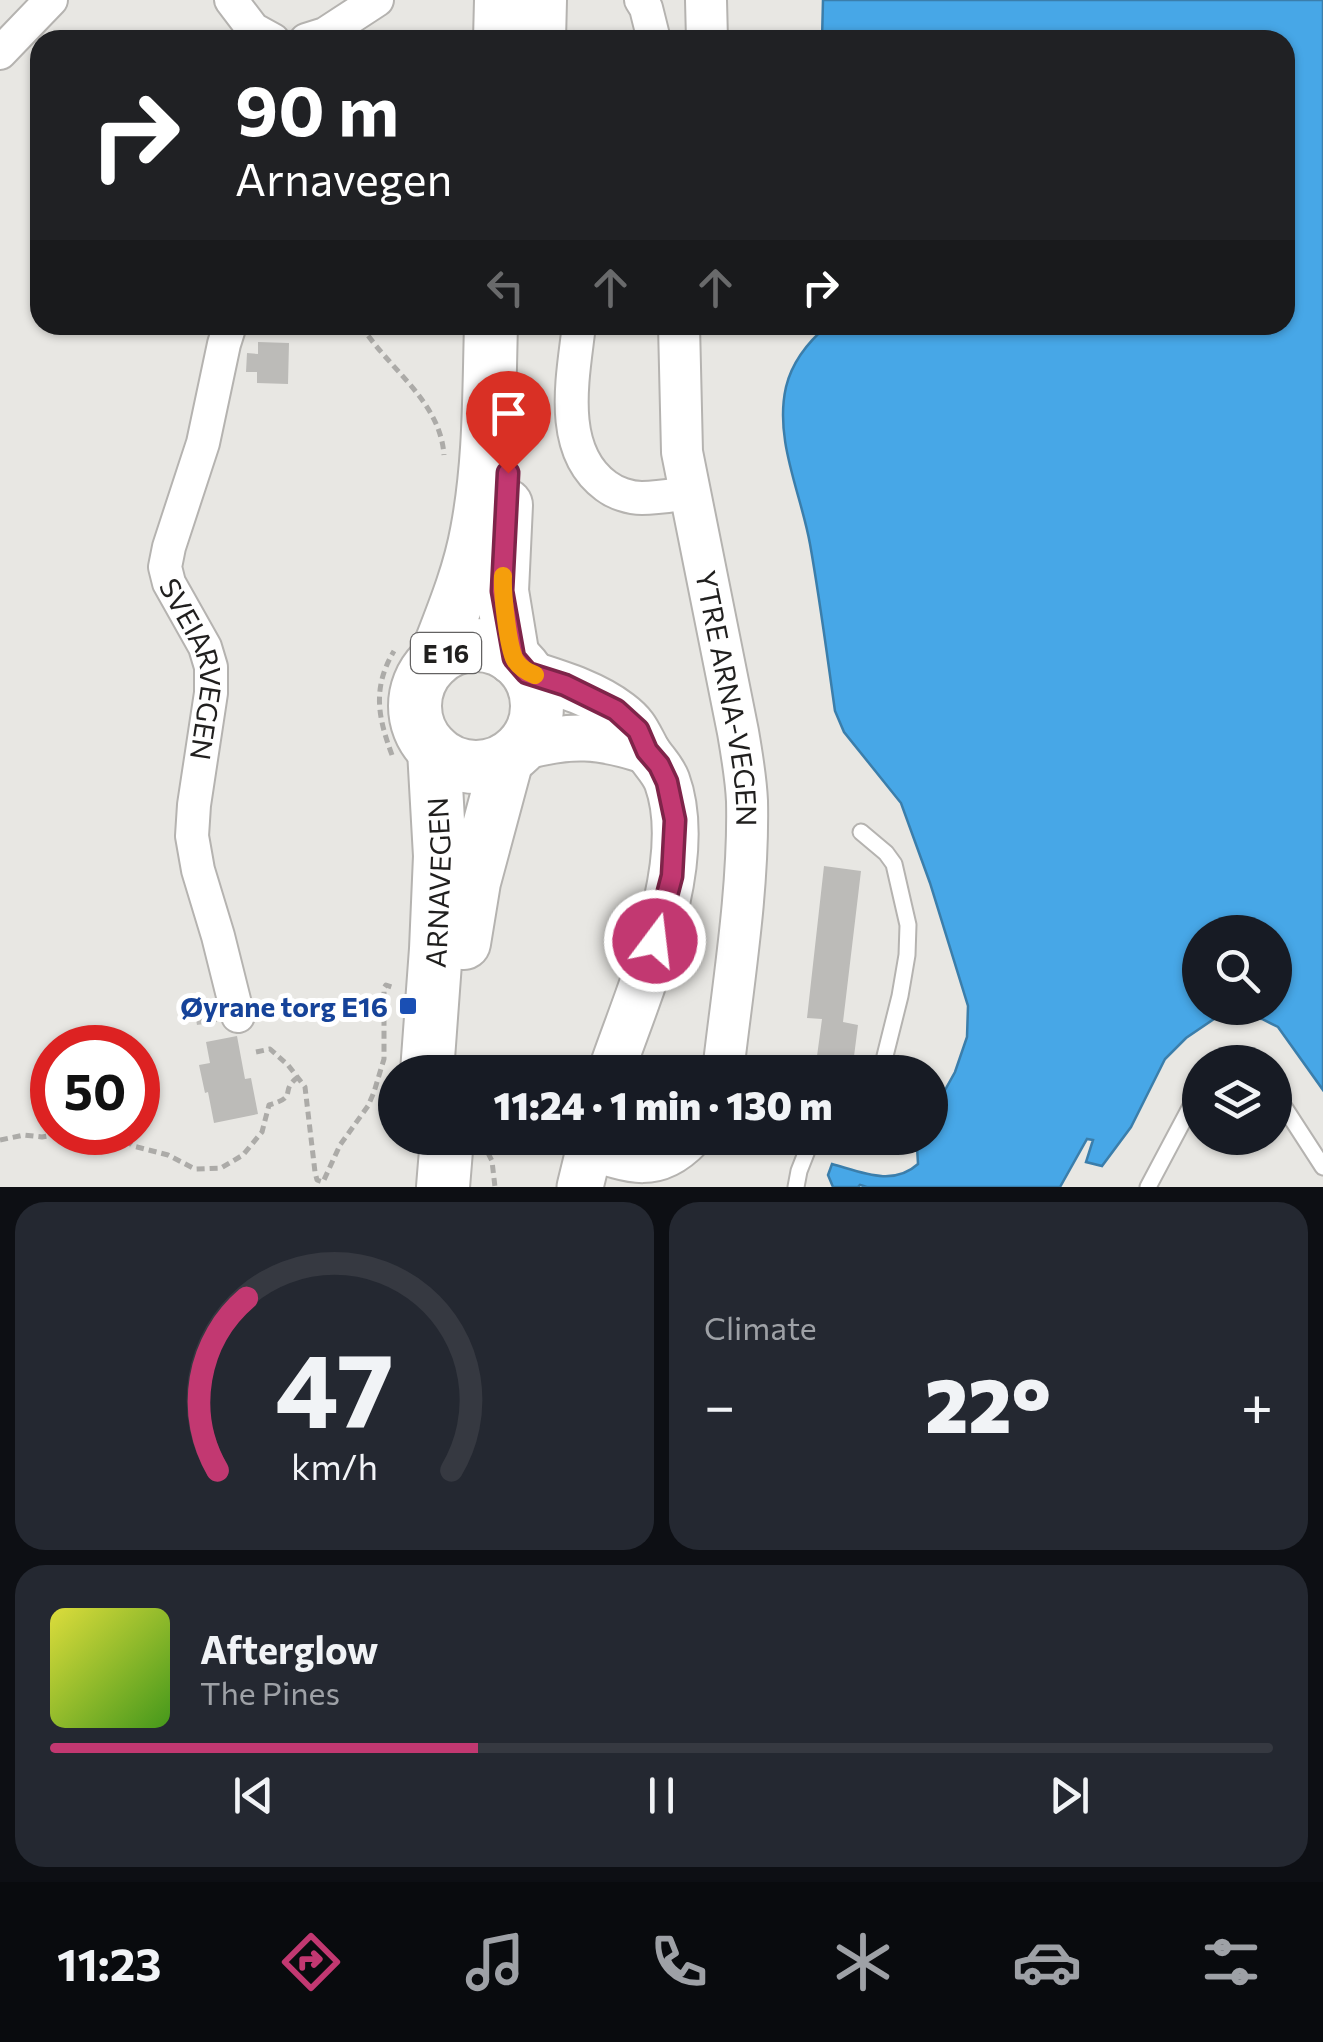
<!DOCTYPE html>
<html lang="en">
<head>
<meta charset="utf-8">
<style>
	:root { --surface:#171b24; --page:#242831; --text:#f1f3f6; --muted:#9ea1a6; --line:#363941; --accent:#c23871 }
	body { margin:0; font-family:Commissioner,sans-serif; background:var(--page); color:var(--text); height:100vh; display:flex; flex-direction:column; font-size:38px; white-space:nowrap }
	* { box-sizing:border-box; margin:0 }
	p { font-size:32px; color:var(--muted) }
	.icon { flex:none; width:55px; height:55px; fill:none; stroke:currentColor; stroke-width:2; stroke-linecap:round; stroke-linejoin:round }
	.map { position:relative; height:1187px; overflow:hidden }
	.side { display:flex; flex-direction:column; gap:15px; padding:15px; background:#0d0f14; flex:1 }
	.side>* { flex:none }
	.top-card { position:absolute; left:30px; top:30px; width:1265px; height:305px; border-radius:30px; box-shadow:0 2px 8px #0004; background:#202124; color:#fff; overflow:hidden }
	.fabs { position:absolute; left:1182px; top:915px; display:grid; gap:20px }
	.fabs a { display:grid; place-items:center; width:110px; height:110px; border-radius:50%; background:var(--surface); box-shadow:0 2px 8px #0004; font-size:50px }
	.speed { position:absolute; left:30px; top:1025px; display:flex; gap:20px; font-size:50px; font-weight:700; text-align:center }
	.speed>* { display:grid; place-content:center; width:130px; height:130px; border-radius:50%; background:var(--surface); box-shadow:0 2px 8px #0004; line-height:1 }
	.speed .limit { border:15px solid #d22; background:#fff; color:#111 }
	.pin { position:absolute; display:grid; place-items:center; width:85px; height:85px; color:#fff; margin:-102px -42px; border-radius:50% 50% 50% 0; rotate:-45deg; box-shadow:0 0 10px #0007 }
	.pin .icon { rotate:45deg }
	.me { position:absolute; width:110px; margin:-55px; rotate:15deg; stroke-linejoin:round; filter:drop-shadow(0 0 8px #0008) }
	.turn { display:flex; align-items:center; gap:35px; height:210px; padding:0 40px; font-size:45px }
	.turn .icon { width:130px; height:130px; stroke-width:2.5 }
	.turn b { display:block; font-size:70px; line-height:85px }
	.lanes { display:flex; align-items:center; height:95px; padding:0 40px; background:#0003; justify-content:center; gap:50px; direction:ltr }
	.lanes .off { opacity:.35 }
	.big { font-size:75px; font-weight:800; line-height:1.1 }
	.side .tile { flex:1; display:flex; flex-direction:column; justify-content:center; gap:15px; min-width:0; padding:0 35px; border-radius:30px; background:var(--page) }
	.side .dial { align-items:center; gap:0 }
	.dial svg { height:260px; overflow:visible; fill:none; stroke:var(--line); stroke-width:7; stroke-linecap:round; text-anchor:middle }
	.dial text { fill:var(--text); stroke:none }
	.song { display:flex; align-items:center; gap:30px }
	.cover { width:120px; height:120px; border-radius:15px; background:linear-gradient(135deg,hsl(60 70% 55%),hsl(100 70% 35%)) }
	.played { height:10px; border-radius:5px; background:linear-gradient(90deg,var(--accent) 35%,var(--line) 35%) }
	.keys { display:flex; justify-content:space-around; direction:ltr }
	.heat { display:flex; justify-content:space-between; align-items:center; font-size:55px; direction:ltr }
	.side .tiles { flex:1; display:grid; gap:15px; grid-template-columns:1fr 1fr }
	.tile:last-child { grid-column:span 2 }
	.trip { position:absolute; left:378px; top:1055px; width:570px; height:100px; border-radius:50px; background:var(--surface); box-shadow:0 2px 8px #0004; font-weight:800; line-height:100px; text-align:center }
	.menu { display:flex; height:160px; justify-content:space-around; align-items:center; background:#090b0e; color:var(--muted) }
	.menu .icon { width:70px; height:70px }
	.menu .selected { color:var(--accent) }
	.menu b { font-size:45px; color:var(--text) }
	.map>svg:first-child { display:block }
	.water { fill:#47a7e7; stroke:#3b7eab; stroke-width:2.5; fill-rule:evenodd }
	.building { fill:#bcbbb8 }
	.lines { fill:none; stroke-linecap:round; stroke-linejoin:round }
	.service-casing { stroke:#b5b3b0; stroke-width:19 }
	.minor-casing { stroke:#b5b3b0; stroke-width:36 }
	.tertiary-casing { stroke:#b5b3b0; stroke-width:44 }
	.secondary-casing { stroke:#b5b3b0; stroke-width:49 }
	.trunk-casing { stroke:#b5b3b0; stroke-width:56 }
	.path { stroke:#acaba8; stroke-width:5; stroke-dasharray:8 5; stroke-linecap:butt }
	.service { stroke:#fff; stroke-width:15 }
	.minor { stroke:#fff; stroke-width:32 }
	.tertiary { stroke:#fff; stroke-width:40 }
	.secondary { stroke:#fff; stroke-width:45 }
	.trunk { stroke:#fff; stroke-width:52 }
	.route-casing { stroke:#7e2449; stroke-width:25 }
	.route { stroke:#c23871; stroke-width:18 }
	.slow { stroke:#f59e0b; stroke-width:18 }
	.transit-dot { fill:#1a4fb4; stroke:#fff; stroke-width:4 }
	.labels { text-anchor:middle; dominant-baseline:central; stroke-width:10; stroke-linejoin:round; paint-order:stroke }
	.shield { fill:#fff; stroke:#636262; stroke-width:2.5 }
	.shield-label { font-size:25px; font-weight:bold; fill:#201f1e }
	.street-label { font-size:28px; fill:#201f1e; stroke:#fff }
	.transit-label { font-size:28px; font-weight:bold; fill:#164399; stroke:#fff; text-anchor:end }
</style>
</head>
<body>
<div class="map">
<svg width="1323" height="1187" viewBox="0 0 1323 1187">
	<rect width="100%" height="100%" fill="#e8e7e3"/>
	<path class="water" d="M 823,0 L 1323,0 L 1323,1090 L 1278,1027 L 1262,1019 L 1235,1016 L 1214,1019 L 1186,1038 L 1165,1059 L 1131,1127 L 1102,1166 L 1086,1162 L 1093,1140 L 1087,1139 L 1060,1187 L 867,1187 L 860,1185 L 858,1187 L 833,1187 L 828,1175 L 832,1164 C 861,1172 893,1187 918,1164 L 917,1147 L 920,1138 L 930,1138 L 930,1117 L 955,1072 L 967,1037 L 968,1006 L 930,883 L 901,803 L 844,732 L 835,711 C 827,655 820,600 810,544 C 801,493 774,440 786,387 C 792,362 809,341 828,325 L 1285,325 L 1285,40 L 822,40 ZM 1200,932 L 1275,932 L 1275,1008 L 1200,1008 Z"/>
	<g class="building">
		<polygon points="258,342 289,343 288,384 257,383 257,372 246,372 247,353 258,354"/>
		<polygon points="824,866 861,871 843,1022 858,1025 852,1072 815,1071 822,1019 807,1018"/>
		<polygon points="213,999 217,1022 197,1025 195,1014 188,1015 186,1005"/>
		<polygon points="237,1036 245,1079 251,1078 258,1114 214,1123 208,1092 205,1093 199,1065 210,1063 206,1042"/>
	</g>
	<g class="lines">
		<g class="service-casing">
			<g id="service">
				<polyline points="861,832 886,853 894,864 908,925 907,955 900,996 881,1072"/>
				<polyline points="1275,1093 1323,1167"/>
				<polyline points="796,1187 799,1171 812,1138"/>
				<polyline points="1148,1187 1200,1089"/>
			</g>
		</g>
		<g class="minor-casing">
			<g id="minor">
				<polyline points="231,0 253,29 273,40"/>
				<polyline points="641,0 646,8 654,40"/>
				<polyline points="306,40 325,34 377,0"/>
				<polyline points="0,53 51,0"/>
				<path id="s1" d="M 230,325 L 224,344 L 203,443 L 169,547 L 165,567 L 169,583 L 205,647 L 211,667 L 211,693 L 194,805 L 192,836 L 198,870 L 218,936 L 238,1016"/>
				<path d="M 579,325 C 573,377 557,450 606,486 C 615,493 630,498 642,498 C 658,498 674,495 689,493"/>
			</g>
		</g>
		<g class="tertiary-casing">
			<g id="tertiary">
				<polyline points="706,0 707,40"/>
				<path id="s2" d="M 679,325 L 682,452 L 738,732 C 742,755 746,778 747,801 C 749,890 733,984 723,1072"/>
				<path d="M 589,1148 C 630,1164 658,1173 691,1138"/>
			</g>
		</g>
		<g class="secondary-casing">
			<g id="secondary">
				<path d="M 527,673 C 558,683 593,693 619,713 C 635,725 637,732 646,749 C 652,760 662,768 667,781 C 697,863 638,993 611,1072"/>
				<path d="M 522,747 C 571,734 599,735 647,751"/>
				<polyline points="580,1187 592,1138"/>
			</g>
		</g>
		<g class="trunk-casing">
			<g id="trunk">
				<polyline points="500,40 501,0"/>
				<polyline points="539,40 540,0"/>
				<polyline points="506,505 502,591 513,658"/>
				<circle cx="476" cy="706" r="61"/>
				<path d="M 434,662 C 450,620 469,576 477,531 C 490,463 489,394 491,325"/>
				<polyline points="464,943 474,882 507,759"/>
				<path id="s3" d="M 427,1072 L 436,949 L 440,856 L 434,750"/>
				<polyline points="443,1187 447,1138"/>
			</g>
		</g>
		<g class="path">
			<path d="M 361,325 C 388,369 440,400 444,455"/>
			<path d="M 392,755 C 378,717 372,688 394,651"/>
			<polyline points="256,1052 270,1049 288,1065 305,1087 315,1172 317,1180 323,1182 340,1145 368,1106 374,1092 384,1059 384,988 386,985 392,987"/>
			<path d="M 115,1132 L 133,1146 L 168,1155 L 195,1169 L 221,1168 L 243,1155 L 262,1132 L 269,1105 C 300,1096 278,1092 298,1077"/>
			<polyline points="0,1140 24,1135 42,1137 69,1132"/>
			<polyline points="488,1153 492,1161 495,1187"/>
		</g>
		<use href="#service" class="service"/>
		<use href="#minor" class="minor"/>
		<use href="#tertiary" class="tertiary"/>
		<use href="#secondary" class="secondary"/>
		<use href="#trunk" class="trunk"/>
	</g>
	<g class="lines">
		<g class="route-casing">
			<polyline id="route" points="508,473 502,591 514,658 527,673 565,685 616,710 638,730 647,751 659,765 667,782 675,820 672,876 655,941"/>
		</g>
		<use href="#route" class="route"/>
		<path class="slow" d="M 503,576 C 502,593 508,647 515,660 C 520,668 527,672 535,675"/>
	</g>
	<rect class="transit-dot" x="398" y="996" width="20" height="20" rx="5"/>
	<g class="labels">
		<rect class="shield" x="411" y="633" width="70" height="40" rx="8"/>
		<g class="shield-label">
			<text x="446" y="653">E 16</text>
		</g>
		<g class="street-label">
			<text stroke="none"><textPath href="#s1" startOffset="360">SVEIARVEGEN</textPath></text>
			<text stroke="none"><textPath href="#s2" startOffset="378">YTRE ARNA-VEGEN</textPath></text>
			<text stroke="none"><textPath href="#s3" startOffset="190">ARNAVEGEN</textPath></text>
		</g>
		<g class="transit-label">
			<text x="388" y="1006">Øyrane torg E16</text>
		</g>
	</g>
</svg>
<div class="fabs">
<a><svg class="icon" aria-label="search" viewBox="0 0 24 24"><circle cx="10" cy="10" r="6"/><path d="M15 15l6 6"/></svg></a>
<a><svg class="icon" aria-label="layers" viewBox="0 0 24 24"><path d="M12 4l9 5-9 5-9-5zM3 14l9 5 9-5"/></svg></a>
</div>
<div class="speed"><div class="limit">50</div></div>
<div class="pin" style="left:508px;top:473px;background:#d93025"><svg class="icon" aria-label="arrive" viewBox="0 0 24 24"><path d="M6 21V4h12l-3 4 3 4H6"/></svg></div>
<svg class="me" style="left:655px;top:941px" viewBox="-20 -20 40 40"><circle r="17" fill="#c23871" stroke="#fff" stroke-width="3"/><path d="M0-11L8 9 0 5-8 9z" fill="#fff"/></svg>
<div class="trip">11:24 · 1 min · 130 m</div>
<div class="top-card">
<div class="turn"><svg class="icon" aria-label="right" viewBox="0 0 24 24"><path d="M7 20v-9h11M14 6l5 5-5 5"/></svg><div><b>90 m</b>Arnavegen</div></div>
<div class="lanes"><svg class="icon off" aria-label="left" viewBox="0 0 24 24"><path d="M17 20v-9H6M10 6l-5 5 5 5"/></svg><svg class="icon off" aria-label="ahead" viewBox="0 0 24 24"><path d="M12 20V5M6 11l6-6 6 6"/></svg><svg class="icon off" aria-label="ahead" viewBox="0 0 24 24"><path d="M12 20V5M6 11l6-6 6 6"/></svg><svg class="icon" aria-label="right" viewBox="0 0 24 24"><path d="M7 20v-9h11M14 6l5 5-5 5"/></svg></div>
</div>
</div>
<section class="side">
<div class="tiles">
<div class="tile dial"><svg viewBox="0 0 100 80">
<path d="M14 69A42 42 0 1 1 86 69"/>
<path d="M14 69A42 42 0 0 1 23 16" stroke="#c23871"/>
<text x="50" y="56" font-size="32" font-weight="700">47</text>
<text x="50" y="72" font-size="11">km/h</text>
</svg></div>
<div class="tile"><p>Climate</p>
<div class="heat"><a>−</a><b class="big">22°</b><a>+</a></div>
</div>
<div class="tile">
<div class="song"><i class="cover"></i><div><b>Afterglow</b><p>The Pines</p></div></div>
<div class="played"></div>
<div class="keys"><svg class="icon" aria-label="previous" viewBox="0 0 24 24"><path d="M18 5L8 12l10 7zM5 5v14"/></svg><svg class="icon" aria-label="pause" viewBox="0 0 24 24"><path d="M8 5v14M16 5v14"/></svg><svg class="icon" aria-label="next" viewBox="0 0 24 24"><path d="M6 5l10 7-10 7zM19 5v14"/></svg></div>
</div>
</div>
</section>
<nav class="menu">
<b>11:23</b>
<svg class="icon selected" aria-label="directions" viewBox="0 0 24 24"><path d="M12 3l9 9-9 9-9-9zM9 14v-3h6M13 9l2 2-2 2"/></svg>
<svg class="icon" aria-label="music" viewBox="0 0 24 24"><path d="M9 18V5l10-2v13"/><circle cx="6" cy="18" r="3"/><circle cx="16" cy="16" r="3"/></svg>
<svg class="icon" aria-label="phone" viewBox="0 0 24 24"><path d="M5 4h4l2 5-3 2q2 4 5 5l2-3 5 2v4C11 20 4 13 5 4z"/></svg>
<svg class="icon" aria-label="climate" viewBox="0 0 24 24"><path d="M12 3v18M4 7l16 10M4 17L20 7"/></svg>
<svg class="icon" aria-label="car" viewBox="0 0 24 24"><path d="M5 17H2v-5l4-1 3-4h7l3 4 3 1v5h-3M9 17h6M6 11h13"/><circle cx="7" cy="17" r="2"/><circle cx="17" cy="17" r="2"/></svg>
<svg class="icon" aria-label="filters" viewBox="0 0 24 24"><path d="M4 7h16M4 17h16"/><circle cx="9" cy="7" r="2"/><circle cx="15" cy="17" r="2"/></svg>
</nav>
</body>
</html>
